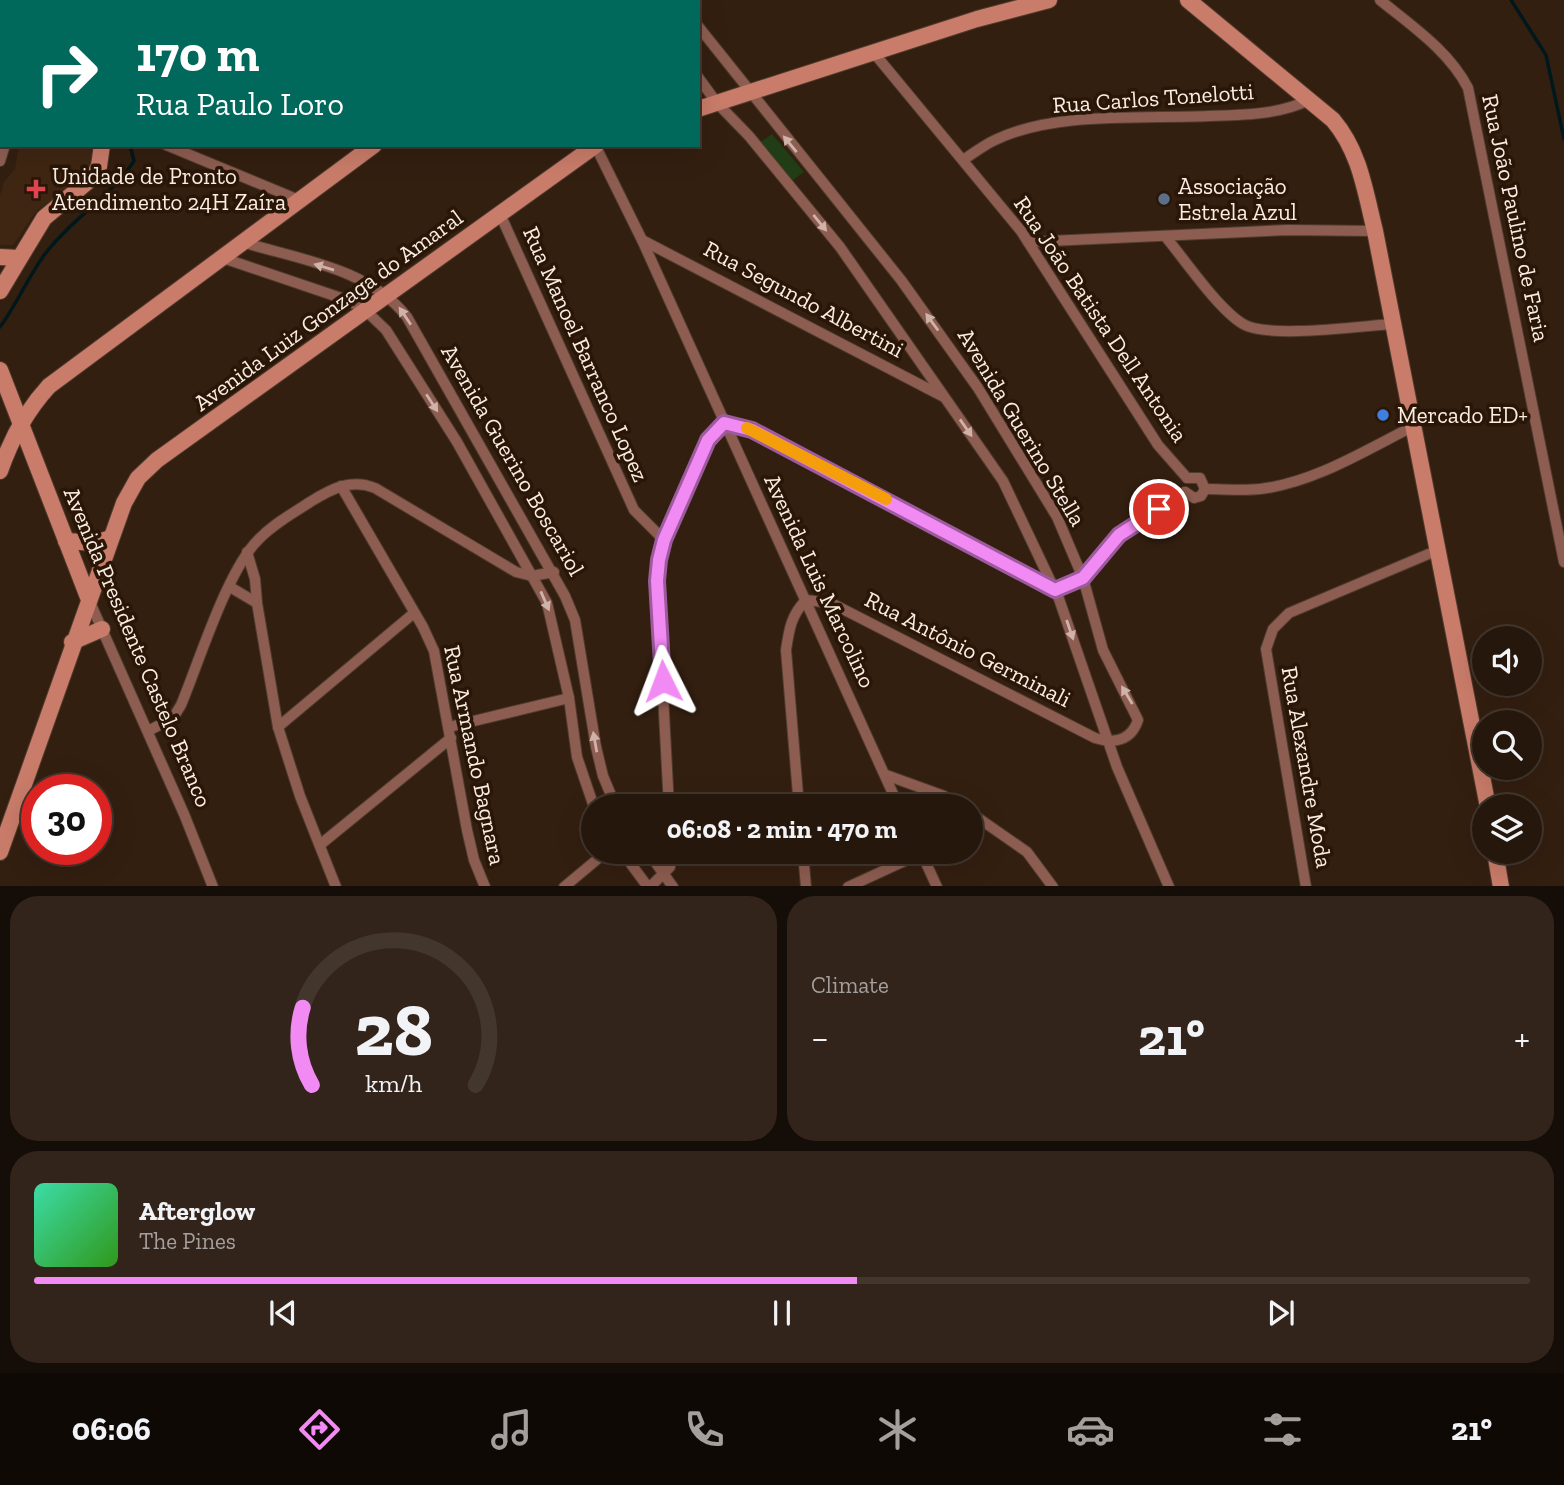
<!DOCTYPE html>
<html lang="en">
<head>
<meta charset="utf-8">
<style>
	:root { --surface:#26170c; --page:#32241a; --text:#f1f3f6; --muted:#a49f9d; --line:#42362d; --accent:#f28af3 }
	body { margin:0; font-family:"Zilla Slab",serif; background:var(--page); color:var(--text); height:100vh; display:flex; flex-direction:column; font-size:26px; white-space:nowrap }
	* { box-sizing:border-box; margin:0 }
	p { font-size:23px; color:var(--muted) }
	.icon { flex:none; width:38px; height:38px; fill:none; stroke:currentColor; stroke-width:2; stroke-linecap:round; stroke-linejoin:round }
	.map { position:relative; height:886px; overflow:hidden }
	.panel { display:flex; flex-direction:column; gap:10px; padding:10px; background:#150d07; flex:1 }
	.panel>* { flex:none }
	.hud { position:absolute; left:0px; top:0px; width:700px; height:147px; box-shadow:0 7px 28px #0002,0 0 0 2px var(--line); background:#00695c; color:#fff; overflow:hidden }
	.controls { position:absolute; left:1472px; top:626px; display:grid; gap:14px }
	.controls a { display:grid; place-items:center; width:70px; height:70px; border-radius:50%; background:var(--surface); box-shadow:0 7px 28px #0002,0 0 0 2px var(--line); font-size:35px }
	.speed { position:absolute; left:21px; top:774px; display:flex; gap:14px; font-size:35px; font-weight:700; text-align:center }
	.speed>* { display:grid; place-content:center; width:91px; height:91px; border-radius:50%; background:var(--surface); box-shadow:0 7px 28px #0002,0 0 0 2px var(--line); line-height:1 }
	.speed .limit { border:10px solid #d22; background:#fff; color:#111 }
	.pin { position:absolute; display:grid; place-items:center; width:60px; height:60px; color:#fff; margin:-30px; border:4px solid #fff; border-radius:50%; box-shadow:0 2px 7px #0007 }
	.me { position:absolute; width:77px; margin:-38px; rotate:357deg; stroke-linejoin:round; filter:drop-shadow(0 0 5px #0008) }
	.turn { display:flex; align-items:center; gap:24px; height:147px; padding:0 21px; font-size:32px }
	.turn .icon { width:91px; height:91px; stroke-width:2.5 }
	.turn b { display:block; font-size:49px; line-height:60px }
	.big { font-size:52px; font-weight:800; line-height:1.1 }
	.panel .widget { flex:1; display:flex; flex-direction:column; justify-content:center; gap:10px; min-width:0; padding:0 24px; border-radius:28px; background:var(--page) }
	.panel .dial { align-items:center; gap:0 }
	.dial svg { height:182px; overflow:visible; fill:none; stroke:var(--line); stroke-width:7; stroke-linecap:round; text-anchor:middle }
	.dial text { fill:var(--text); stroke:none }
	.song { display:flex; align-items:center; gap:21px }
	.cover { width:84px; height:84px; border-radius:10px; background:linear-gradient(135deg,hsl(160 70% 55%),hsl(110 70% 35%)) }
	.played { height:7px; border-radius:4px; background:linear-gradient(90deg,var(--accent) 55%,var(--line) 55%) }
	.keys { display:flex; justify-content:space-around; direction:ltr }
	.heat { display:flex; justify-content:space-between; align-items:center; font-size:38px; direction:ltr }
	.panel .tiles { flex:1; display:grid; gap:10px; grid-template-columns:1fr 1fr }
	.widget:last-child { grid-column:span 2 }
	.trip { position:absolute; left:581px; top:794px; width:402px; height:70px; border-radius:35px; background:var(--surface); box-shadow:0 7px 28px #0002,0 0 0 2px var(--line); font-weight:800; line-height:70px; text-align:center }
	.menu { display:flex; height:112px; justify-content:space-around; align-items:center; background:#0f0905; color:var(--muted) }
	.menu .icon { width:49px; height:49px }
	.menu .on { color:var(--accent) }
	.menu b { font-size:32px; color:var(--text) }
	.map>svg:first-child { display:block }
	.built { fill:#3f2612 }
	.grass { fill:#213d16 }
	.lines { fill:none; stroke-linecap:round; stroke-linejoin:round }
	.stream { stroke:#00181b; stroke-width:3.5 }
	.street-casing { stroke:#4f3c2e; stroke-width:12 }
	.secondary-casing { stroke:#4f3c2e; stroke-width:18 }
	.street { stroke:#8e5d51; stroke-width:10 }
	.secondary { stroke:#ca7c6a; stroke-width:16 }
	.oneway { fill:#cfb3a9 }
	.route-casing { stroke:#9d5a9e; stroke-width:18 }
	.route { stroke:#f28af3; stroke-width:12 }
	.slow { stroke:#f59e0b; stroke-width:12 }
	.health-dot { fill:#e0444e; stroke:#291607; stroke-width:2.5 }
	.service-dot { fill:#5c6f8a; stroke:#291607; stroke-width:2.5 }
	.shop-dot { fill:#3f7fe0; stroke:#291607; stroke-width:2.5 }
	.labels { text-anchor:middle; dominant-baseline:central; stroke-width:7; stroke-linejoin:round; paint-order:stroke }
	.street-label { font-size:23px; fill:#fbede3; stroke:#291607 }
	.poi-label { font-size:23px; fill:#fbede3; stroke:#291607; text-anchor:start }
</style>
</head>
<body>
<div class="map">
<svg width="1564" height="887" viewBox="0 0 1564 887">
	<rect width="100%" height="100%" fill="#331f10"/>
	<polygon class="built" points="19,145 95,145 94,158 86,177 37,210 13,245 0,245 0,196 4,182 15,169"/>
	<polygon class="grass" points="772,134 804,172 790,182 759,143"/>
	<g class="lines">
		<g class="stream">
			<polyline points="289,0 301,0"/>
			<polyline points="1511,0 1546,55 1564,139"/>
			<path d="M 0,327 C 17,304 28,277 45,254 C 72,218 109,199 134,161 L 130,145"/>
		</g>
		<g class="street-casing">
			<g id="street">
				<polyline points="528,0 529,2"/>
				<polyline points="640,0 641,2"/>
				<polyline points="678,0 680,2"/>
				<path d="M 1380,0 C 1412,26 1449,51 1468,88 L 1564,562"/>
				<polyline points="0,8 2,11"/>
				<path d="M 698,26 L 901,280 L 978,388 L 1057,517 L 1083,578 L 1103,650 L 1138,720 C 1131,741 1114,744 1095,738 L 831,603 L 806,600 C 791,615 789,630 786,650 L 799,807"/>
				<polyline points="874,53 1021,231 1158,445 1187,478"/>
				<polyline points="698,77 717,103 749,136 840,247 1003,481 1059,599 1117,767 1169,887"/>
				<polyline points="166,145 299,200"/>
				<polyline points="595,145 642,240 899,807"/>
				<path d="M 963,160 C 974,153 984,145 995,140 C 1055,111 1143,119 1209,116 C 1242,115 1278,115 1309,100"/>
				<polyline points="0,161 5,145"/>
				<polyline points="500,214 634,510 664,540"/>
				<path d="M 1165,236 C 1185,260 1218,309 1243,324 C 1268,339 1361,326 1393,324"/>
				<polyline points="642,240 942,396"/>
				<path d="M 242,242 C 297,259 369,268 407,317 L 565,596 L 575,620 L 596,747 L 603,776 L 616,807"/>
				<polyline points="1028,242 1288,230 1375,231"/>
				<polyline points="220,257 347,300 364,309 386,330 457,442 547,603 569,698 577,757 594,807"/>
				<polyline points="1187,478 1200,478 1205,489"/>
				<polyline points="341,486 423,627 434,651 467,830 474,860 485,887"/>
				<path d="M 1205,489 C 1223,489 1242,491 1260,489 C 1313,483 1364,451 1412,427"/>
				<polyline points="1185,492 1194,498 1201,496 1205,489"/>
				<polyline points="247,552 255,579 257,603 278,727 300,796 336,887"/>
				<polyline points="230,587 257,603"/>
				<polyline points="89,600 184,814 213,887"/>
				<polyline points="278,727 414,613"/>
				<polyline points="449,727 569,698"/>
				<path d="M 148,731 L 173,718 L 181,705 C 199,662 227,571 258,540 C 273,524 292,514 310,502 C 331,489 351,478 375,488 L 516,572 L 532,576 L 554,572"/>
				<polyline points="886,775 944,796 962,807"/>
				<path d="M 669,807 L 657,581 C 661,544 695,445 724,423 L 752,430 L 1055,590 L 1083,578 L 1119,535 L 1185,492"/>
				<polyline points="971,813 1027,852 1053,887"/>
				<polyline points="321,844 451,738"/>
				<polyline points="622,852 648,887"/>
				<polyline points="648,852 673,887"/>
				<polyline points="803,852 806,887"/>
				<polyline points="921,852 937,887"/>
				<polyline points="564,887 606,852"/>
				<polyline points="650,887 670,867 671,852"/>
				<polyline points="848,887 922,853"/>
				<polyline points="1306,887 1266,649 1273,629 1289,613 1438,550"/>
			</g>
		</g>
		<g class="secondary-casing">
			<g id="secondary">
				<polyline points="150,0 150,2"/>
				<path d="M 1188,0 L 1333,120 C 1360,152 1365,191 1375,231 L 1488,807"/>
				<polyline points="128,2 129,0"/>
				<polyline points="619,2 624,0"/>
				<polyline points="698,109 977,19 1049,0"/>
				<polyline points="0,257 18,258"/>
				<polyline points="0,291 44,218 93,177 99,166 102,145"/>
				<polyline points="0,370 88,597"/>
				<path d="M 0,471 C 11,439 26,411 49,386 L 374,145"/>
				<polyline points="66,541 95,543 108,539"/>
				<polyline points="72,642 102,629"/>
				<polyline points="0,852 124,503 138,478 157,460 596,145"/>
				<polyline points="1495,852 1501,887"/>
			</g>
		</g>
		<use href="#street" class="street"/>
		<use href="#secondary" class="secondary"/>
	</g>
	<defs><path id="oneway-solid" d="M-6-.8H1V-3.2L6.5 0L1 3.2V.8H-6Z" transform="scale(1.75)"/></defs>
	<g class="oneway">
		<use href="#oneway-solid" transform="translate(790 144) rotate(-129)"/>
		<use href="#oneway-solid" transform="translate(820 223) rotate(51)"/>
		<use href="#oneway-solid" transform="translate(324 267) rotate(-163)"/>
		<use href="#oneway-solid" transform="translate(405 316) rotate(-124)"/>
		<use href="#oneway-solid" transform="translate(932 322) rotate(-126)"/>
		<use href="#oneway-solid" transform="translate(432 403) rotate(57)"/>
		<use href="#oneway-solid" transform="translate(966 428) rotate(55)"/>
		<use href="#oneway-solid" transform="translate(545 601) rotate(66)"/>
		<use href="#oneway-solid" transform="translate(1070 630) rotate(71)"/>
		<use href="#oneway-solid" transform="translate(1127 695) rotate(-121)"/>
		<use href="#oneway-solid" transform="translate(595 742) rotate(-100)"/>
	</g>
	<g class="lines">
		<g class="route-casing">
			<polyline id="route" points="663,681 657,581 659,560 664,540 708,440 724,423 752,430 1055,590 1083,578 1119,535 1159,509"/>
		</g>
		<use href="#route" class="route"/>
		<polyline class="slow" points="747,428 886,499"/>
	</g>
	<path class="health-dot" d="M32.5 178.5h7v7h7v7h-7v7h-7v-7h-7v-7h7z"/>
	<circle class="service-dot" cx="1164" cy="199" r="7"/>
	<circle class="shop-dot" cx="1383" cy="415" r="7"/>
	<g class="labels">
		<g class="street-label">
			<text transform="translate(1153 98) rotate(-4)">Rua Carlos Tonelotti</text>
			<text transform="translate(1516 218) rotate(78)">Rua João Paulino de Faria</text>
			<text transform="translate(804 299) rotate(28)">Rua Segundo Albertini</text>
			<text transform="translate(328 310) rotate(-36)">Avenida Luiz Gonzaga do Amaral</text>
			<text transform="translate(1101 319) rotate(56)">Rua João Batista Dell Antonia</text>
			<text transform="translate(586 354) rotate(66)">Rua Manoel Barranco Lopez</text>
			<text transform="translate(1022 427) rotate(59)">Avenida Guerino Stella</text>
			<text transform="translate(513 460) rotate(60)">Avenida Guerino Boscariol</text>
			<text transform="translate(820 581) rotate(65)">Avenida Luis Marcolino</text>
			<text transform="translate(138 647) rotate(67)">Avenida Presidente Castelo Branco</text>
			<text transform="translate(968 649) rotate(27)">Rua Antônio Germinali</text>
			<text transform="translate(475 755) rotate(78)">Rua Armando Bagnara</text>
			<text transform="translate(1307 767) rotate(80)">Rua Alexandre Moda</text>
		</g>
		<g class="poi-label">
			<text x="52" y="176">Unidade de Pronto<tspan x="52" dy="26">Atendimento 24H Zaíra</tspan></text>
			<text x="1178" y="186">Associação<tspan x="1178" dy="26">Estrela Azul</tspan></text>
			<text x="1397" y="415">Mercado ED+</text>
		</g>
	</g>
</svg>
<div class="controls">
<a><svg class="icon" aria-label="sound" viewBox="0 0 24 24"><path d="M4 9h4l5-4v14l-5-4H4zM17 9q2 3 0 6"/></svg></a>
<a><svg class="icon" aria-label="search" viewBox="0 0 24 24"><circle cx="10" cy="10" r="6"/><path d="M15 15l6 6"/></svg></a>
<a><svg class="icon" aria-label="layers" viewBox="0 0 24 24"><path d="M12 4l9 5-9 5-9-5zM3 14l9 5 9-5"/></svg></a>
</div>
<div class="speed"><div class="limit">30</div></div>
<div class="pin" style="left:1159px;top:509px;background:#d93025"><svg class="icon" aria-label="arrive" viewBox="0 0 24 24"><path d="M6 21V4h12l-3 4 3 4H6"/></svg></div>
<svg class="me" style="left:663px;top:681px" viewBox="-20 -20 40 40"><path d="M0-17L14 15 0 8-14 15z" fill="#f28af3" stroke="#fff" stroke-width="4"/></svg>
<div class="trip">06:08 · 2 min · 470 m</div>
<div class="hud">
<div class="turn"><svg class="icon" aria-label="right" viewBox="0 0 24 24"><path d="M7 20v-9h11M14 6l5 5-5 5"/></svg><div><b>170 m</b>Rua Paulo Loro</div></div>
</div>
</div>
<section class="panel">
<div class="tiles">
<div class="widget dial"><svg viewBox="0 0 100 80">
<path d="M14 69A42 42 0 1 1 86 69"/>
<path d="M14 69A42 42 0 0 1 10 35" stroke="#f28af3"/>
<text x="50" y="56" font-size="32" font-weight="700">28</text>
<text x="50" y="72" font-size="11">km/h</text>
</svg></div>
<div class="widget"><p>Climate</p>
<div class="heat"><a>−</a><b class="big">21°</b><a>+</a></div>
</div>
<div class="widget">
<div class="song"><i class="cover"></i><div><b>Afterglow</b><p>The Pines</p></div></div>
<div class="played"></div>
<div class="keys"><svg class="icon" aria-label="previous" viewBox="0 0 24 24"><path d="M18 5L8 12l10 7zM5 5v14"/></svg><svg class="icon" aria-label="pause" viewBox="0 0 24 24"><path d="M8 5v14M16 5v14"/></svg><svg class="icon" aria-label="next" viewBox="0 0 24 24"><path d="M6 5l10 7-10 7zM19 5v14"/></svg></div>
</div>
</div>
</section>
<nav class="menu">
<b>06:06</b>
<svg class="icon on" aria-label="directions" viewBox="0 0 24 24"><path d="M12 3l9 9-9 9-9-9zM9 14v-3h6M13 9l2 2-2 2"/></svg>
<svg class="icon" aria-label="music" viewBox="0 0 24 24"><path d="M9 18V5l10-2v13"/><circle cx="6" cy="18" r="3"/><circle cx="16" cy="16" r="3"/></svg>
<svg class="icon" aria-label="phone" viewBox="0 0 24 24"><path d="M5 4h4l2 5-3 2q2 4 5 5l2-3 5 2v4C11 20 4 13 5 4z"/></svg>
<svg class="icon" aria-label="climate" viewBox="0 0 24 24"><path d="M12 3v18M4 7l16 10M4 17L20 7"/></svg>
<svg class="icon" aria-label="car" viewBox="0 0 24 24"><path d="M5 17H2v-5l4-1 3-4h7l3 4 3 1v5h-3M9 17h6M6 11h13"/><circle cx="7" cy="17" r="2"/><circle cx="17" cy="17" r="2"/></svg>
<svg class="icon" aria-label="filters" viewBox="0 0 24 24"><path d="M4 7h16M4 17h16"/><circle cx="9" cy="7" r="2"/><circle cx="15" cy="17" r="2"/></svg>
<b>21°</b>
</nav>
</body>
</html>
